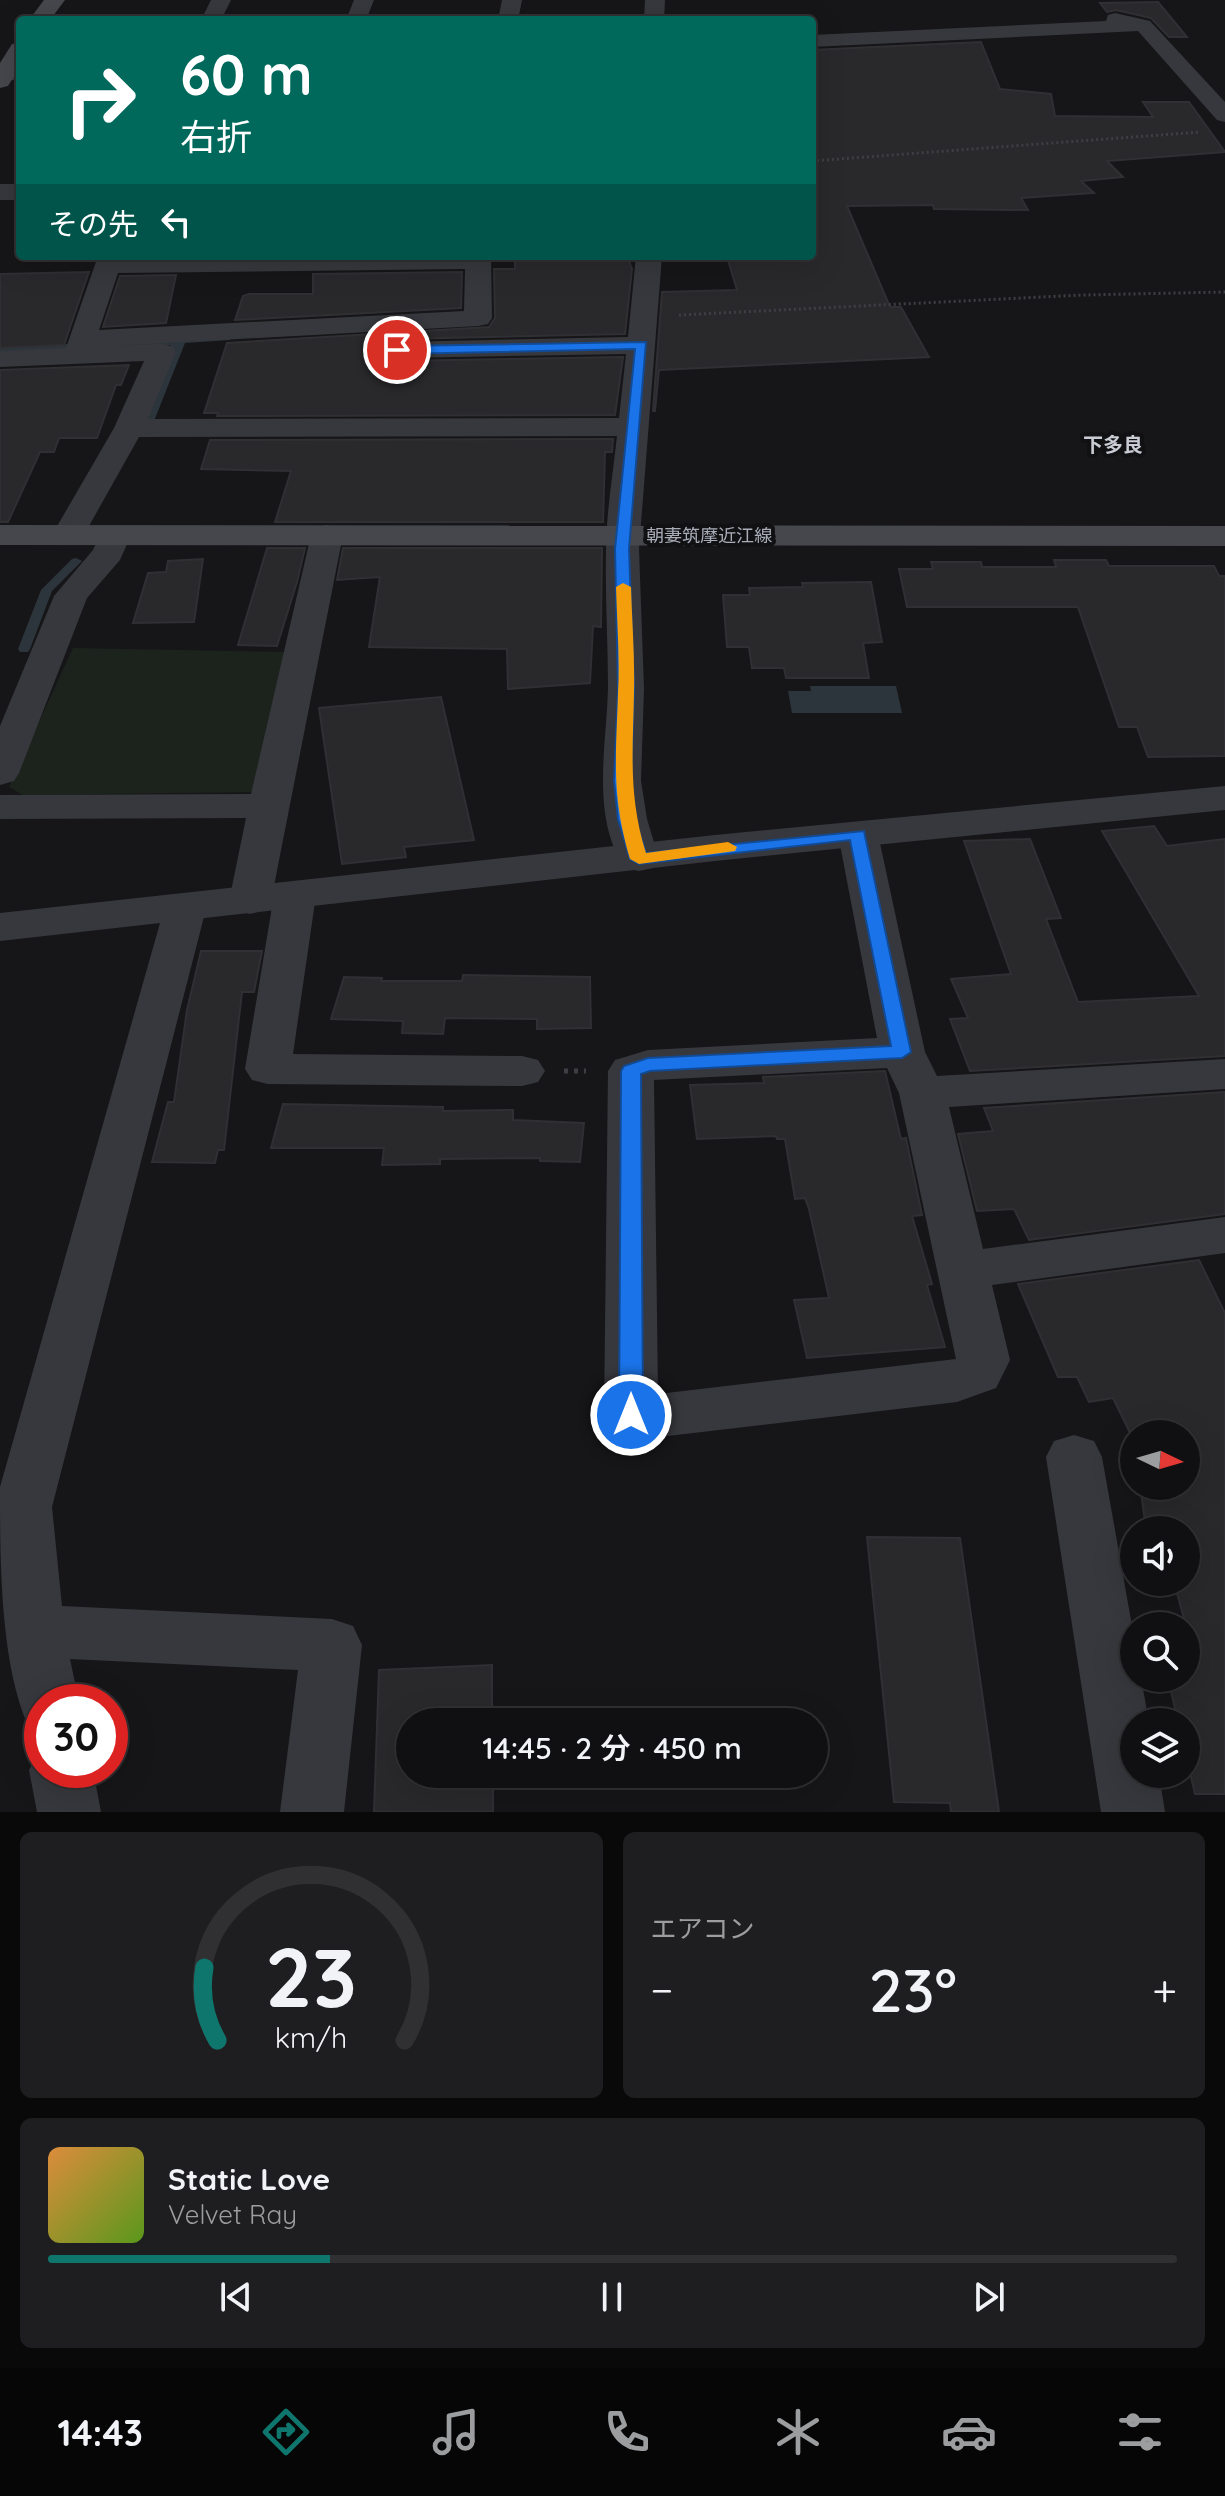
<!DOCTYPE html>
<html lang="ja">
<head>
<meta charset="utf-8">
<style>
	:root { --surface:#101012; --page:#1e1e20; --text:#f1f3f6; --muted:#9c9d9f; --line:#303032; --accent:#0f766e }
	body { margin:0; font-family:Quicksand,"Noto Sans JP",sans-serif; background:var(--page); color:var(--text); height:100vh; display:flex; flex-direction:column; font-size:30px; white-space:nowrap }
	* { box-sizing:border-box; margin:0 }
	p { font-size:26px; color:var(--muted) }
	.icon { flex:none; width:44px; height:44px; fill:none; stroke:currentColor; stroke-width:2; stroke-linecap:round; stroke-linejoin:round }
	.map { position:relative; height:1812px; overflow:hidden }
	.side { display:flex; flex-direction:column; gap:20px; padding:20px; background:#09090a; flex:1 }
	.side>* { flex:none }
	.banner { position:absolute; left:16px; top:16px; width:800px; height:244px; border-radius:8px; box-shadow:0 8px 32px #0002,0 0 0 2px var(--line); background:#00695c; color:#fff; overflow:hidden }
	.needle { width:52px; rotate:95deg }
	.buttons { position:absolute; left:1120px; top:1420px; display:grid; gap:16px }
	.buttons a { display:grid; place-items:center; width:80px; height:80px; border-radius:50%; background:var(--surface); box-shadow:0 8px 32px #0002,0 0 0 2px var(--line); font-size:40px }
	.speed { position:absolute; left:24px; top:1684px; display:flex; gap:16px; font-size:40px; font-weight:700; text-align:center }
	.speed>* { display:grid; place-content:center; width:104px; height:104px; border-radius:50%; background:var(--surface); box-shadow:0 8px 32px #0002,0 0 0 2px var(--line); line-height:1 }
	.speed .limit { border:12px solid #d22; background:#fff; color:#111 }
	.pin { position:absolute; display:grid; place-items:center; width:68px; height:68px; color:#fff; margin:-34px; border:4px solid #fff; border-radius:50%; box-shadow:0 2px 8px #0007 }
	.me { position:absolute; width:88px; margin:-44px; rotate:0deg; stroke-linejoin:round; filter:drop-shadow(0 0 6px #0008) }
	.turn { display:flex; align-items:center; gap:28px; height:168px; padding:0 32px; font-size:36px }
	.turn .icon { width:104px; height:104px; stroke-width:2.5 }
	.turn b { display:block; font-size:56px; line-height:68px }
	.then { display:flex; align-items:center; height:76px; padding:0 32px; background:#0003; gap:16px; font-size:30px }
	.big { font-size:60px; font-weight:600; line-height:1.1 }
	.side .card { flex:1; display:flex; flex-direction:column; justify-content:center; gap:12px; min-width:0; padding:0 28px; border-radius:12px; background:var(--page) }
	.side .dial { align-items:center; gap:0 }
	.dial svg { height:208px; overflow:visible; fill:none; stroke:var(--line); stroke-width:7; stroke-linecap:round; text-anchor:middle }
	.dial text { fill:var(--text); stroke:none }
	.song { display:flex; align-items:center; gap:24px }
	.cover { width:96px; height:96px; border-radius:12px; background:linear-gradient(135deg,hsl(30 70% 55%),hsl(90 70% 35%)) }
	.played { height:8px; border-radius:4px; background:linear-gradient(90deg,var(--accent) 25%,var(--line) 25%) }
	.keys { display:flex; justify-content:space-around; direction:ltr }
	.heat { display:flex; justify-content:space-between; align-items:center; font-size:44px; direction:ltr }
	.side .tiles { flex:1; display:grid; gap:20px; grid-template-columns:1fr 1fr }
	.card:last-child { grid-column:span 2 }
	.trip { position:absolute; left:396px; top:1708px; width:432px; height:80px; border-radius:40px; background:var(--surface); box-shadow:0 8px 32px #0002,0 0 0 2px var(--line); font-weight:600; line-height:80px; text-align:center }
	.dock { display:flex; height:128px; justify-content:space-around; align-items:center; background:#060607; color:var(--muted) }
	.dock .icon { width:56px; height:56px }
	.dock .on { color:var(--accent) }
	.dock b { font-size:36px; color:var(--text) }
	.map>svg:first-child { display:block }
	.green { fill:#1c231d }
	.water { fill:#2c353c }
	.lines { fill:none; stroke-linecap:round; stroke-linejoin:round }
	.stream { fill:#2c353c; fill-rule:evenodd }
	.building { fill:#29292c; stroke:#303034; stroke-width:2 }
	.path-far1 { stroke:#3d3f44; stroke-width:3; stroke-dasharray:2 3; stroke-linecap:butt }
	.path { stroke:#3d3f44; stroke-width:5; stroke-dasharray:4 6; stroke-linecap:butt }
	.minor { fill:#37383d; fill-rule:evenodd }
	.tertiary { fill:#37383d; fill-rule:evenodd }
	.secondary { fill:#45474d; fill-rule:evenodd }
	.route { fill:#1a73e8; stroke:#114b97; stroke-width:2 }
	.slow { fill:#f59e0b }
	.labels { text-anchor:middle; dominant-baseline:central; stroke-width:8; stroke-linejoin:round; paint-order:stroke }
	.far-street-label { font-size:18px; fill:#a8adb8; stroke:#111113 }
	.far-quarter-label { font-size:20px; font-weight:bold; fill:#c9ccd4; stroke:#111113 }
</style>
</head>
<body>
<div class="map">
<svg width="1225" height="1812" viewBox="0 0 1225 1812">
	<rect width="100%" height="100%" fill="#161618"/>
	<polygon class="green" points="73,648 287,652 255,792 23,795 9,787"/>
	<g class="water">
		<polygon points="230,335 230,340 185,343 154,421 140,418 171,345 99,349 90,342"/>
		<polygon points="810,686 896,686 902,713 792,713 788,691 811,691"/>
	</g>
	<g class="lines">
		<g class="stream">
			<polygon points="85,343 90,346 88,348 0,354 0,348"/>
			<polygon points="76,558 82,561 52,591 30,649 28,652 20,652 18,649 41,590 72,559"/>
		</g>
	</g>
	<g class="building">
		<polygon points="1158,2 1187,37 1169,37 1151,18 1116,10 1107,12 1100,3"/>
		<polygon points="981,42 1000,89 1051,94 1055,116 1153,117 1143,102 1189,102 1225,152 1107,161 1123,177 1081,181 1094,193 1021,198 1028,210 934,209 933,205 847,206 890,307 901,307 929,357 659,370 655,411 653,411 662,292 737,290 727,257 812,256 812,50"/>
		<polygon points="627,256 632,269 625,334 399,339 388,341 382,348 386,358 399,361 623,357 615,415 217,416 218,413 204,413 227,343 489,327 495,318 494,269 515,269 515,257"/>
		<polygon points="89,272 64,345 0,348 0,274"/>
		<polygon points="462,272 461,308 235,320 243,296 249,294 313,294 313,274"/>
		<polygon points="176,275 166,323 103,327 120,276"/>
		<polygon points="129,365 121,385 116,385 97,438 59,438 54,452 40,452 8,522 0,522 0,370"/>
		<polygon points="613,439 612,452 605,452 603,522 275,522 291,471 201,469 210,440"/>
		<polygon points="267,548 305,548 297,582 277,646 238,645"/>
		<polygon points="343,548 602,548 601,627 593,626 590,683 508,689 507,649 369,647 380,577 337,580"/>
		<polygon points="203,559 194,622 133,623 148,573 166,572 168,561"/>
		<polygon points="1054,560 1106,560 1109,566 1214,566 1219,576 1225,576 1225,756 1148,757 1137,727 1119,727 1078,607 907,607 899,569 933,569 931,562 981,562 982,567 1056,567"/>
		<polygon points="871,582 882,642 863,643 869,678 786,678 784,668 752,668 749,647 727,647 723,595 750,595 749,588 803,587 802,583"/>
		<polygon points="441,697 474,840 404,847 406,857 342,864 319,708"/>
		<polygon points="1154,826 1167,846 1225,839 1225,1056 970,1071 950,1019 968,1018 951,979 1011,974 964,841 1030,839 1061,918 1046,919 1078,1002 1199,996 1102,831"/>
		<polygon points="201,951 262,951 254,992 242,992 224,1150 218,1150 215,1163 152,1162 168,1102 174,1102 187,1010"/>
		<polygon points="463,975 590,977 591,1028 537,1029 537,1019 445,1018 443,1034 402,1033 403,1021 331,1019 344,977 382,978 381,981 462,981"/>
		<polygon points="885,1071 901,1139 906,1138 922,1215 912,1216 932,1284 927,1285 945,1347 807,1358 794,1300 829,1298 809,1209 805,1198 795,1199 785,1139 777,1139 776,1136 697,1139 690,1085 764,1083 763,1077"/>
		<polygon points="1225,1092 1225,1214 1029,1240 1014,1209 977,1211 958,1134 993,1131 984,1108"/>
		<polygon points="283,1104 443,1107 443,1111 513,1110 513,1120 584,1123 580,1162 540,1161 540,1158 440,1159 440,1164 382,1165 384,1148 271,1148"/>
		<polygon points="1199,1260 1225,1313 1225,1794 1195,1794 1186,1756 1186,1722 1178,1722 1168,1678 1186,1678 1186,1626 1174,1582 1186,1582 1186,1530 1146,1528 1140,1486 1186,1486 1186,1434 1134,1434 1134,1441 1113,1398 1089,1402 1077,1377 1058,1377 1018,1284"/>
		<polygon points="867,1537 960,1538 999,1812 951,1812 950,1803 894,1802"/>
		<polygon points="492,1665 492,1722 410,1722 410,1774 493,1774 493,1812 374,1812 379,1670"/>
	</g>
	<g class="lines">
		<g class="path-far1">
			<polyline points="812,161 1200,132"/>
			<polyline points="679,315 1083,295 1225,292"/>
		</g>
		<polyline class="path" points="564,1071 586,1071"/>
		<g class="minor">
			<polygon points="211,0 231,0 221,20 201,20"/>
			<polygon points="354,0 374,0 366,20 346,20"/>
			<polygon points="502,0 522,0 518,20 498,20"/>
			<polygon points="645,0 665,0 664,20 644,20"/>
			<polygon points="1115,13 1150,21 1225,102 1225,122 1217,120 1138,31 812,47 812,35 1106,21 1108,15"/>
			<rect x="0" y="68" width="20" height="12"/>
			<path d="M 98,256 L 491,256 L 492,318 L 488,324 L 478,326 L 110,346 L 162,344 L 172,346 L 176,352 L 148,419 L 619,418 L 626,354 L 399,358 L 389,356 L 385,350 L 389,344 L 399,342 L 628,337 L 636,256 L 662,256 L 639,549 L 644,689 L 641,781 L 647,819 L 659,859 L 653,868 L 639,871 L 625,868 C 590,817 607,744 608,687 C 608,642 605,597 606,552 C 606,514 613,474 617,436 L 139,437 L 80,542 L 68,545 L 56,542 L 52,535 L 114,428 L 144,361 L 0,367 L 0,351 L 66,348 ZM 465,269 L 464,311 L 99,330 L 118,273 Z"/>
			<polygon points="115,525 127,528 131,535 120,560 87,598 19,773 14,781 0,785 0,726 54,596 93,550 103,528"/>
			<polygon points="327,525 339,528 343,535 271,901 265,910 250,914 235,910 229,901 246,818 0,819 0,795 251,794 311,535 315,528"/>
			<path d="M 858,822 L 872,825 L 878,834 L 925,1052 L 937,1076 L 1225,1059 L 1225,1089 L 949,1107 L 983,1249 L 1225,1217 L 1225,1253 L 992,1285 L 1010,1360 L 996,1388 L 957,1402 L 659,1437 L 631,1436 L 612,1430 L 604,1415 L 608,1071 L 615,1060 L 648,1050 L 877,1038 L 838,834 L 844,825 ZM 887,1068 L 899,1093 L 956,1359 L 658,1394 L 654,1080 Z"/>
			<polygon points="295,882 310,886 316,895 293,1054 522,1056 538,1060 545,1071 538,1082 522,1086 268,1084 252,1080 245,1069 274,895 280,886"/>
			<path d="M 185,896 L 200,900 L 206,909 L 52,1507 L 62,1606 L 332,1619 L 353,1626 L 362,1645 L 344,1812 L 280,1812 L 298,1670 L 70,1659 L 79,1702 L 42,1702 L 42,1727 L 26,1721 C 0,1657 0,1558 0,1487 L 164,909 L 170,900 Z"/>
			<polygon points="1074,1435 1094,1441 1102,1457 1134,1637 1134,1678 1141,1678 1149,1722 1134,1722 1134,1774 1159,1774 1165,1812 1101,1812 1046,1457 1054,1441"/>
			<polygon points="42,1748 42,1770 93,1770 101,1812 37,1812 29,1770"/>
		</g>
		<g class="tertiary">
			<rect x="0" y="184" width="20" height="16"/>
			<polygon points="1225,786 1225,810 715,861 0,941 0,913 715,835"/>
		</g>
		<g class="secondary">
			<polygon points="44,0 65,0 50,20 29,20"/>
			<polygon points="20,43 20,67 8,86 0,88 0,63 12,44"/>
			<polygon points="0,525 1225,526 1225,546 0,545"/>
		</g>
	</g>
	<polygon class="route" points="646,342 629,549 634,689 631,781 635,819 646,853 864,831 911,1052 902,1058 650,1071 641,1074 643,1415 640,1422 631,1424 623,1422 619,1415 621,1071 624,1066 648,1058 891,1046 850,840 639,864 630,859 618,819 614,781 618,689 615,549 635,349 397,354 391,350 397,346"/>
	<path class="slow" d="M 623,583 L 631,587 C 632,622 635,658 634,693 C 633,751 628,796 646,853 L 728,842 L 737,847 L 735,851 L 639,864 L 630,859 C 611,795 616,758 618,693 C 620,658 617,623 616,587 Z"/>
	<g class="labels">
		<g class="far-street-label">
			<text x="709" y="535">朝妻筑摩近江線</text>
		</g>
		<g class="far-quarter-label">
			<text x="1113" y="444">下多良</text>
		</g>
	</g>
</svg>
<div class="buttons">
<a><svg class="needle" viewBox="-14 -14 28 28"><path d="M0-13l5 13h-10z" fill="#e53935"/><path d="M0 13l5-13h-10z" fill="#9c9d9f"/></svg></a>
<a><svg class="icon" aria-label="sound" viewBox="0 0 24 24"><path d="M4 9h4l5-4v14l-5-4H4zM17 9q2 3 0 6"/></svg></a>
<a><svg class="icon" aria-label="search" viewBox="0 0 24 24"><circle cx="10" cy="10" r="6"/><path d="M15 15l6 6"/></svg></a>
<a><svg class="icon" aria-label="layers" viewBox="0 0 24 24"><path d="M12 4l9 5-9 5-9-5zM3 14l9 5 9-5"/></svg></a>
</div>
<div class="speed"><div class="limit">30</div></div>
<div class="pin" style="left:397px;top:350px;background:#d93025"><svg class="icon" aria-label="arrive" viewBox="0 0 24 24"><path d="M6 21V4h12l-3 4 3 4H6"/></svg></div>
<svg class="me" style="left:631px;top:1415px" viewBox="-20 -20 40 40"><circle r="17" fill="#1a73e8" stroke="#fff" stroke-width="3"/><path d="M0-11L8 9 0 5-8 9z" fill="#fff"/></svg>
<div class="trip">14:45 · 2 分 · 450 m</div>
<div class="banner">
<div class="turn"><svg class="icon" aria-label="right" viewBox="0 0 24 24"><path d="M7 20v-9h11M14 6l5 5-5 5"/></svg><div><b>60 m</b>右折</div></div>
<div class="then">その先<svg class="icon" aria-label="left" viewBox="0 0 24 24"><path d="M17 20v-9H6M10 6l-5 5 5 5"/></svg></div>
</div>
</div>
<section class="side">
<div class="tiles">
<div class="card dial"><svg viewBox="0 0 100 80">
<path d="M14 69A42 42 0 1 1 86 69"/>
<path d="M14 69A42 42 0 0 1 9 41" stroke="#0f766e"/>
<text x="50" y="56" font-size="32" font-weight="700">23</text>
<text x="50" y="72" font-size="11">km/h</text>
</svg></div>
<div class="card"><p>エアコン</p>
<div class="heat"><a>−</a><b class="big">23°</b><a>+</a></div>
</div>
<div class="card">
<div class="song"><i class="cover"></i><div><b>Static Love</b><p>Velvet Ray</p></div></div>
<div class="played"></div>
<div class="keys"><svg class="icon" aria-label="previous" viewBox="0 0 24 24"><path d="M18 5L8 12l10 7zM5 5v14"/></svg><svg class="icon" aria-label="pause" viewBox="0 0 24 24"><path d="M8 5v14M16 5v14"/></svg><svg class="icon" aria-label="next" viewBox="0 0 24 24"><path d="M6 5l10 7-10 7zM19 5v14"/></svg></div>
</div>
</div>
</section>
<nav class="dock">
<b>14:43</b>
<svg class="icon on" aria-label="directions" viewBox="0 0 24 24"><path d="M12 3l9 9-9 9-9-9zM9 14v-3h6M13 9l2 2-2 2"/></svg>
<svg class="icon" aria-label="music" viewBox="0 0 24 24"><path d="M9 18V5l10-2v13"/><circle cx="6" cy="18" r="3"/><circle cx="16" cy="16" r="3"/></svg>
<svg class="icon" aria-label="phone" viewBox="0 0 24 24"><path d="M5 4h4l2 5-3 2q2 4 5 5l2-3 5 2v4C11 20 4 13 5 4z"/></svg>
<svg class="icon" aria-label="climate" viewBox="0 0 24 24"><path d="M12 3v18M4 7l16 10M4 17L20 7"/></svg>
<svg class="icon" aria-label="car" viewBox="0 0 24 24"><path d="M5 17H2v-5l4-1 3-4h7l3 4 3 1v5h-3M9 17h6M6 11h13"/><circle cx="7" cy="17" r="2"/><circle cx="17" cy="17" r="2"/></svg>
<svg class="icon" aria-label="filters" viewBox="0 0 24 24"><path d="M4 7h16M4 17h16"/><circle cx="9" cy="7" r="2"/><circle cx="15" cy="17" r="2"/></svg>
</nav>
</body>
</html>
